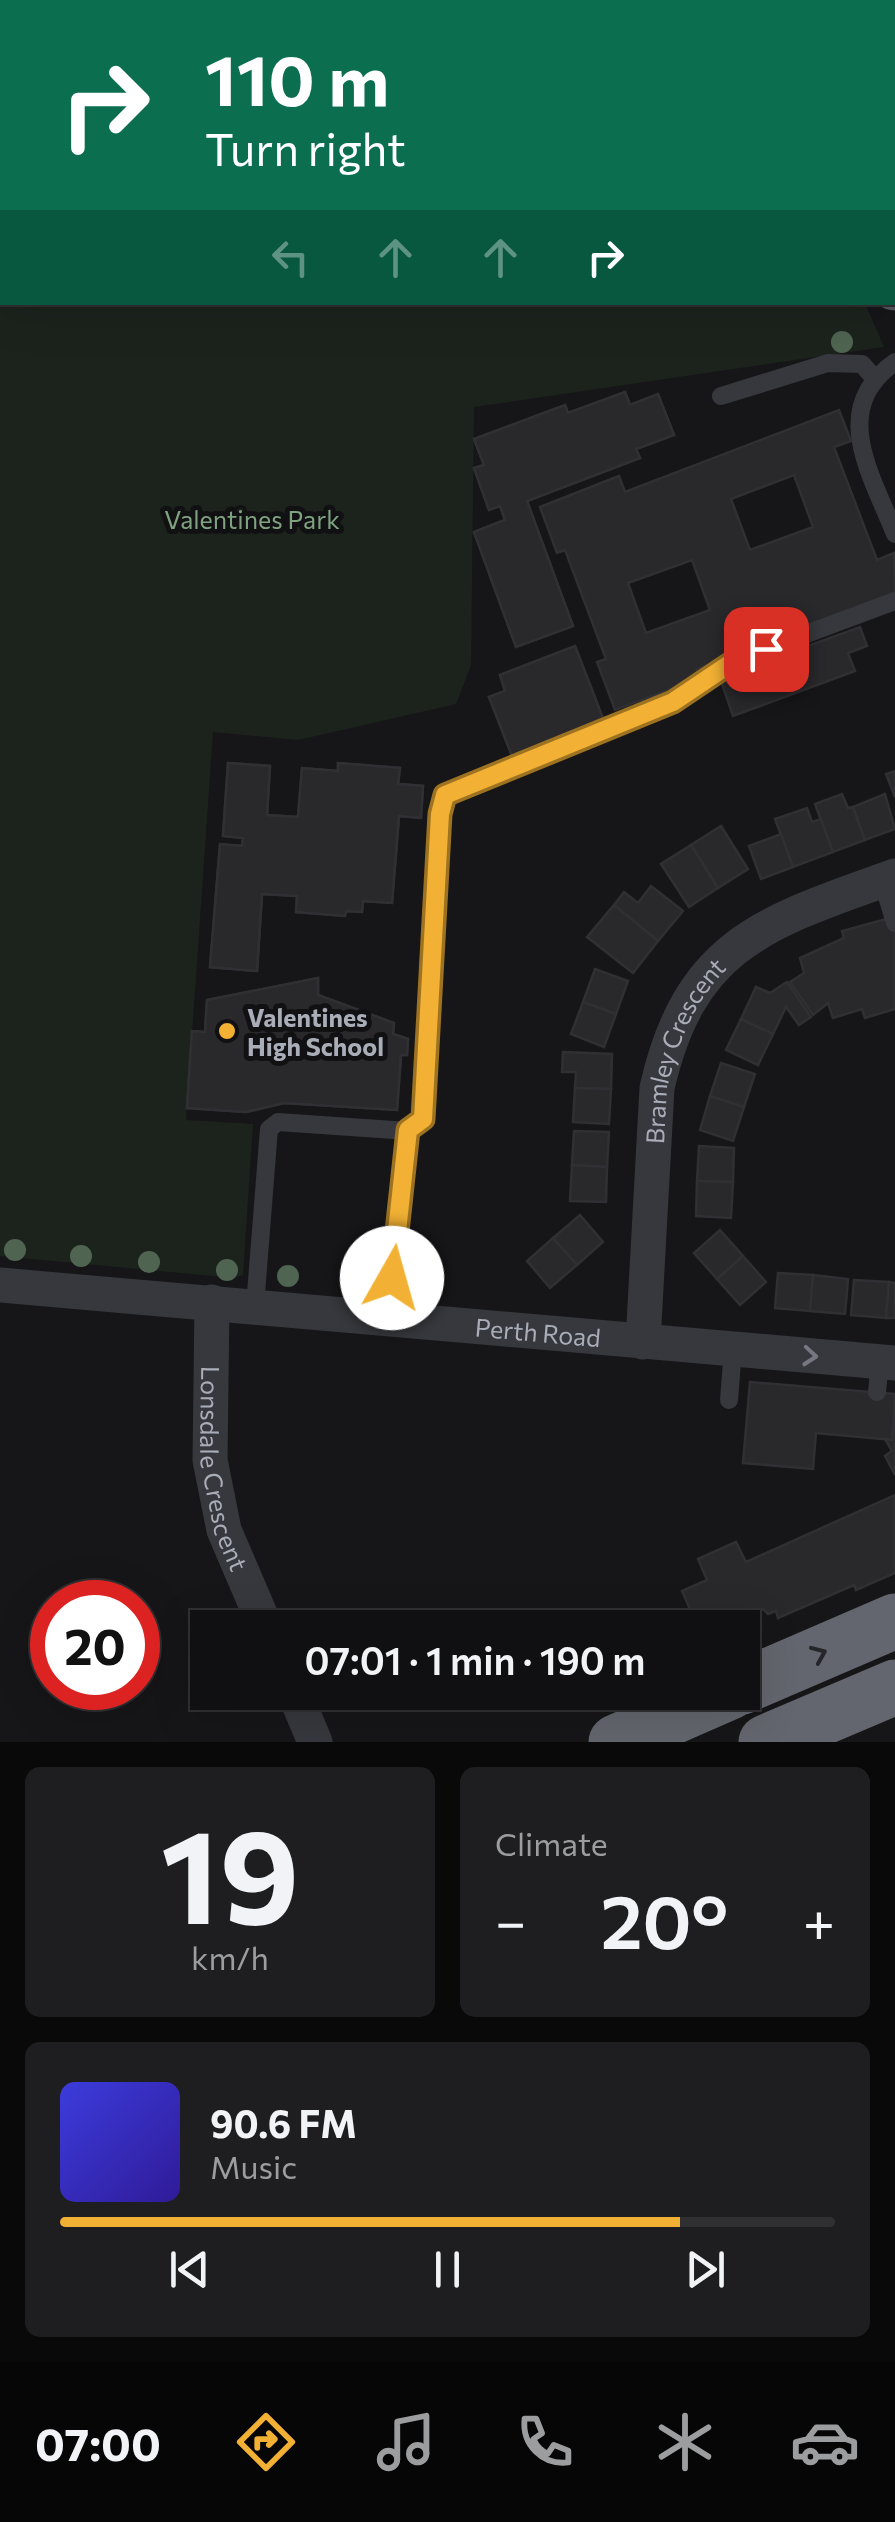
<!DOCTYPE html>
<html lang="en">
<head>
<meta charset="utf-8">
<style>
	:root { --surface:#101012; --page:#1e1e20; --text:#f1f3f6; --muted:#9c9d9f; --line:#303032; --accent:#f2b134 }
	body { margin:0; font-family:Commissioner,sans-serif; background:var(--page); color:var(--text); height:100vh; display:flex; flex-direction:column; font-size:38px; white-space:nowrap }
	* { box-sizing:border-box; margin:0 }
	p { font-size:32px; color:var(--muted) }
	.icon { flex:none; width:55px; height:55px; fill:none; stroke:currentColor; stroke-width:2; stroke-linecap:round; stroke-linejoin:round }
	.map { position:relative; height:1742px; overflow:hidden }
	.sheet { display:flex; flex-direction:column; gap:25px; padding:25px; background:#09090a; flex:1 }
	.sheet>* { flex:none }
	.hud { position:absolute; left:0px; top:0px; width:895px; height:305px; box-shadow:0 10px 40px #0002,0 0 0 2px var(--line); background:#0b6e4f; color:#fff; overflow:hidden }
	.speed { position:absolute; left:30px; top:1580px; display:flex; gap:20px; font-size:50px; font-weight:700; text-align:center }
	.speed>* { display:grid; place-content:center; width:130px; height:130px; border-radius:50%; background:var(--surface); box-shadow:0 10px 40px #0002,0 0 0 2px var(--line); line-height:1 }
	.speed .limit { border:15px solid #d22; background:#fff; color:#111 }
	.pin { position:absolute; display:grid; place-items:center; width:85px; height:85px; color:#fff; margin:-42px; border-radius:20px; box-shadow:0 5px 15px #0006 }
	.me { position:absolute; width:110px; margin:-55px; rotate:7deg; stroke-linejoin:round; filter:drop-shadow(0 0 8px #0008) }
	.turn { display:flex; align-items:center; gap:35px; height:210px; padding:0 40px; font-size:45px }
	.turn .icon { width:130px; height:130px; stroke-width:2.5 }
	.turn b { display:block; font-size:70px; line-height:85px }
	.lanes { display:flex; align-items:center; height:95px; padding:0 40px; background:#0003; justify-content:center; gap:50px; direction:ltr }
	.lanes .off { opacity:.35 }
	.big { font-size:75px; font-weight:600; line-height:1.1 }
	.sheet .widget { flex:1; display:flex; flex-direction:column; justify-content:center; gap:15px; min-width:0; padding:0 35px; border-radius:15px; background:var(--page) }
	.sheet .dial { align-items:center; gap:0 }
	.dial b { font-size:130px; line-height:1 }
	.song { display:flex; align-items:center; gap:30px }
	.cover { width:120px; height:120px; border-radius:15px; background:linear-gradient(135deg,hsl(240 70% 55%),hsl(250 70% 35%)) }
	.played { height:10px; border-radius:5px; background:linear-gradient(90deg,var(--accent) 80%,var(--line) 80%) }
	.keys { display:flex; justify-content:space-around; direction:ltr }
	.heat { display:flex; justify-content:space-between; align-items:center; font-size:55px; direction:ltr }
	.sheet .tiles { flex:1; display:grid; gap:25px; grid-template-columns:1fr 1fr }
	.widget:last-child { grid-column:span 2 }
	.trip { position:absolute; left:190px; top:1610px; width:570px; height:100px; border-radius:0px; background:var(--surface); box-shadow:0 10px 40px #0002,0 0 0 2px var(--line); font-weight:600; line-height:100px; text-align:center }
	.menu { display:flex; height:160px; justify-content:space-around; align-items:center; background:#060607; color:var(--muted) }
	.menu .icon { width:70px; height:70px }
	.menu .on { color:var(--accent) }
	.menu b { font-size:45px; color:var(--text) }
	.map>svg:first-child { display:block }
	.green { fill:#1c231d }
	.building { fill:#29292c; stroke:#303034; stroke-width:2.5; fill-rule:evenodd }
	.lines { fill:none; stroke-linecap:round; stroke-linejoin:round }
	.lane { stroke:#37383d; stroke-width:18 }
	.street { stroke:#37383d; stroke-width:35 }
	.primary { stroke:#53555c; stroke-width:55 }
	.highway { stroke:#63666e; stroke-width:55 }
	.tree { fill:#506452 }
	.oneway { stroke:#757881 }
	.oneway2 { stroke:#26262a }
	.route-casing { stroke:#9d7322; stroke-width:25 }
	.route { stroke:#f2b134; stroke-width:18 }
	.poi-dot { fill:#f2b134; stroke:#111113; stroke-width:4 }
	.labels { text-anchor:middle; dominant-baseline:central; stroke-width:10; stroke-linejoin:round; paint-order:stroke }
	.park-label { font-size:25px; fill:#7fa381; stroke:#111113 }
	.poi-label { font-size:25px; font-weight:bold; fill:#a8adb8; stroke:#111113; text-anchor:start }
	.street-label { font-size:25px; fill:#a8adb8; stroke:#111113 }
</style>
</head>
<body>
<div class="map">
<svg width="895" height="1742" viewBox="0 0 895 1742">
	<rect width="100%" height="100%" fill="#161618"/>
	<polygon class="green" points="0,0 605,2 2,2 2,302 865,303 884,347 474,407 471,665 456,704 298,740 213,732 186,1120 253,1124 243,1275 235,1278 0,1256"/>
	<g class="building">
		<polygon points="625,392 630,405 658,394 674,435 636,449 640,458 527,501 573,626 516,647 474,532 505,520 500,506 489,510 474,468 484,465 474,439 565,405 568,413"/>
		<polygon points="625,392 630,405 658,394 674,435 636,449 640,458 527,501 573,626 516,647 474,532 505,520 500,506 489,510 474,468 484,465 474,439 565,405 568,413"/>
		<path d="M 839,410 L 851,441 L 834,447 L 877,560 L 894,553 L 895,593 L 697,669 L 700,678 L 615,710 L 597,662 L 606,659 L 565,550 L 557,553 L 540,507 L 619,476 L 625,492 ZM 794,475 L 813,527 L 750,550 L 731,499 ZM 692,560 L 710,610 L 646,633 L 628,583 Z"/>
		<polygon points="860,627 867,646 848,653 855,671 733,716 720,678"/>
		<polygon points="575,646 604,721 512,756 489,697 505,691 500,675"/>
		<polygon points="575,646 604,721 512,756 489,697 505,691 500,675"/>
		<polygon points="228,763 270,766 267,815 298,817 302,768 338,771 338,763 400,768 398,784 423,786 421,818 399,816 392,903 363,901 362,912 346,911 345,916 296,912 297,896 262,894 257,971 210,967 220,844 242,846 243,838 223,836"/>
		<polygon points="228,763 270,766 267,815 298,817 302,768 338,771 338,763 400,768 398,784 423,786 421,818 399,816 392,903 363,901 362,912 346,911 345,916 296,912 297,896 262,894 257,971 210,967 220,844 242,846 243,838 223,836"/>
		<polygon points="895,771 895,797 886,774"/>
		<polygon points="842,794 848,808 853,807 865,840 833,852 815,804"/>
		<polygon points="885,794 895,829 865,840 853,807"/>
		<polygon points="807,808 812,822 821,819 833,852 793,867 775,819"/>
		<polygon points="721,826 748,869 718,888 691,845"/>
		<polygon points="781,834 793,867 761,879 749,846"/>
		<polygon points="691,845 718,888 689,907 661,864"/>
		<polygon points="651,886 683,911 658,941 614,905 624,892 638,903"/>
		<polygon points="614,905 658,941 633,973 587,937"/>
		<polygon points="886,919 895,924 895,1009 865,1018 862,1009 833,1018 828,1003 813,1015 790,982 804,973 800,958 844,938 842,931"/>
		<polygon points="595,969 628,981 616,1014 583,1002"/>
		<polygon points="318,978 318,995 394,1023 393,1034 408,1039 407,1055 401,1055 397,1110 284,1103 246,1112 187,1108 192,1031 205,1032 207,1000"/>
		<polygon points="318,978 318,995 394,1023 393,1034 408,1039 407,1055 401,1055 397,1110 284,1103 246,1112 187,1108 192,1031 205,1032 207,1000"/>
		<polygon points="787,982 811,1017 799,1025 786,1007 773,1034 741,1019 756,987 770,993"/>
		<polygon points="583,1002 616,1014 604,1047 571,1034"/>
		<polygon points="741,1019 773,1034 758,1065 726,1050"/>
		<polygon points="563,1052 612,1054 611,1089 575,1088 576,1072 562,1072"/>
		<polygon points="721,1063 755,1074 744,1107 710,1096"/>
		<polygon points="575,1088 611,1089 609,1124 573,1122"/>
		<polygon points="710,1096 744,1107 733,1141 700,1130"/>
		<polygon points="574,1131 609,1132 607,1167 572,1165"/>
		<polygon points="699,1146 734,1148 733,1182 697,1181"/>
		<polygon points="572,1165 607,1167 606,1202 570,1201"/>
		<polygon points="697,1181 733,1182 731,1218 696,1216"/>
		<polygon points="580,1215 603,1242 577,1265 553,1238"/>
		<polygon points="720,1230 743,1256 717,1279 694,1253"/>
		<polygon points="553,1238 577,1265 550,1288 527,1261"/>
		<polygon points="743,1256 766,1282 740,1305 717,1279"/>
		<polygon points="778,1273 813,1275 810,1311 775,1308"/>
		<polygon points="813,1275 848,1279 845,1314 810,1311"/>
		<polygon points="854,1280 889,1282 886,1318 851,1315"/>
		<polygon points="889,1282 895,1283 895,1318 886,1318"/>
		<polygon points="750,1382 895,1394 892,1440 816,1433 813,1469 743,1463"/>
		<polygon points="895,1404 895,1475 885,1456 892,1451 885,1439 892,1440"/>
		<polygon points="895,1495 895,1573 856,1590 854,1585 778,1618 776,1611 768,1614 763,1609 726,1625 723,1618 698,1628 682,1591 707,1580 698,1559 736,1542 746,1562"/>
	</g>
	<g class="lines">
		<g class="lane">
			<path d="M 895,362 C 828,409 872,475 895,534"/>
			<polyline points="721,396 828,363 862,364 875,379"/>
			<polyline points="882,880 895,923"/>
			<polyline points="408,1131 423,1119 440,814 445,795 673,702 734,661 895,601"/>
			<polyline points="255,1306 269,1129 278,1122 408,1131 388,1319"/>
			<polyline points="877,1392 880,1361"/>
			<polyline points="729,1400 733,1349"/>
		</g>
		<g class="street">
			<polyline points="892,43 895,42"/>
			<path id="s1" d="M 0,1285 L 895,1363"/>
			<path id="s2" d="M 212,1302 L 210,1460 L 224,1530 L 266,1628"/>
			<path id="s3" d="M 643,1342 L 657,1088 C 690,942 767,922 895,876"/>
			<polyline points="294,1692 315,1742"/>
		</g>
		<g class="primary">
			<polyline points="820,0 821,2"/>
			<polyline points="892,276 895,283"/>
		</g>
		<g class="highway">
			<polyline points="742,1687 895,1621"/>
			<polyline points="616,1742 730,1692"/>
			<polyline points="766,1742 895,1687"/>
		</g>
	</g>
	<g class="tree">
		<circle cx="842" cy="342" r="11"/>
		<circle cx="15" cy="1250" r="11"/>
		<circle cx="81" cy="1256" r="11"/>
		<circle cx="149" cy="1262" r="11"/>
		<circle cx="227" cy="1270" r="11"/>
		<circle cx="288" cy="1276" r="11"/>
		<circle cx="358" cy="1282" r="11"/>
	</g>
	<defs><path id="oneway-chevron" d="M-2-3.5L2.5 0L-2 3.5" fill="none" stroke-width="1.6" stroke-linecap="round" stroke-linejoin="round" transform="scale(2.5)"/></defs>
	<use class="oneway" href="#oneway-chevron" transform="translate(810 1356) rotate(5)"/>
	<use class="oneway2" href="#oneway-chevron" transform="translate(819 1654) rotate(-23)"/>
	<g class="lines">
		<g class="route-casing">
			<polyline id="route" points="392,1278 408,1130 423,1119 440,814 445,795 673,702 734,661 766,649"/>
		</g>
		<use href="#route" class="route"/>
	</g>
	<circle class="poi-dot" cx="227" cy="1031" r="10"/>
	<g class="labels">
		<g class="park-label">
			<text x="252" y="519">Valentines Park</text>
		</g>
		<g class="poi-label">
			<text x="247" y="1017">Valentines<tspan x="247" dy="29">High School</tspan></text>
		</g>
		<g class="street-label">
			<text stroke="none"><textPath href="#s3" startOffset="298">Bramley Crescent</textPath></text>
			<text stroke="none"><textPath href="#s1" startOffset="540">Perth Road</textPath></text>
			<text stroke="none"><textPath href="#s2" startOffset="168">Lonsdale Crescent</textPath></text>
		</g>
	</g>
</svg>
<div class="speed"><div class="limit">20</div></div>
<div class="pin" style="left:766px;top:649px;background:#d93025"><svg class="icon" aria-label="arrive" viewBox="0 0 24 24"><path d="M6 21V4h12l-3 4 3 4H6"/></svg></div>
<svg class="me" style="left:392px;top:1278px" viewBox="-20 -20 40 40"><circle r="19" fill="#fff"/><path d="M0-13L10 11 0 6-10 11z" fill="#f2b134"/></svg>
<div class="trip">07:01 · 1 min · 190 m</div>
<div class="hud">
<div class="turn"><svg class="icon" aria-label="right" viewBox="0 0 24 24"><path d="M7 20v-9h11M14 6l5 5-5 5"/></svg><div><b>110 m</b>Turn right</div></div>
<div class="lanes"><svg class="icon off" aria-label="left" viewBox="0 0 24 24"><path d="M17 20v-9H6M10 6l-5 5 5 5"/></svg><svg class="icon off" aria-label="ahead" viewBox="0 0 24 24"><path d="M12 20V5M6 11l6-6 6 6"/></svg><svg class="icon off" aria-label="ahead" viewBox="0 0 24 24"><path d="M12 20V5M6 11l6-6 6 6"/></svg><svg class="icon" aria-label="right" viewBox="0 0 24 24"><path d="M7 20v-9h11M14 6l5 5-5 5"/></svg></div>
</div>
</div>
<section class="sheet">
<div class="tiles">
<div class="widget dial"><b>19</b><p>km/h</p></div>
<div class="widget"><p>Climate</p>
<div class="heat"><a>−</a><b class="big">20°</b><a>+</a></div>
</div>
<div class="widget">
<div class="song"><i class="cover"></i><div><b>90.6 FM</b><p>Music</p></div></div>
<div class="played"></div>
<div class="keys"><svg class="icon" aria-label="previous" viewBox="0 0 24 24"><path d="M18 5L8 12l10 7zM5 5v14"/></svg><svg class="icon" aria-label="pause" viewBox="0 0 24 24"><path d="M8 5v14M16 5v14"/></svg><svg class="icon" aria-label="next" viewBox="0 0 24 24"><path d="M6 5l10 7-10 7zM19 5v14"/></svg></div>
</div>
</div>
</section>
<nav class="menu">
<b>07:00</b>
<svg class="icon on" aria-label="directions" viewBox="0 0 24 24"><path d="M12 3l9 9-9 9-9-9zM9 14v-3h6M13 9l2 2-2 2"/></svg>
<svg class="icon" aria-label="music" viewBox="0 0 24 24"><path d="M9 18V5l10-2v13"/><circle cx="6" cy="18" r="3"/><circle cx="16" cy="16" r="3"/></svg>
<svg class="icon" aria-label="phone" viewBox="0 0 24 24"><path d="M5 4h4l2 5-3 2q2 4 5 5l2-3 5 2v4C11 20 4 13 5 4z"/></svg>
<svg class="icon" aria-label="climate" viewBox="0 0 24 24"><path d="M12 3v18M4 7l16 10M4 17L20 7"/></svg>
<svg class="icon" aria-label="car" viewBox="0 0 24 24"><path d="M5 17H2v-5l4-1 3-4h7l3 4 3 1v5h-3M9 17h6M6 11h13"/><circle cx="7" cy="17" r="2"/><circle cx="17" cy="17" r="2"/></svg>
</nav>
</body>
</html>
